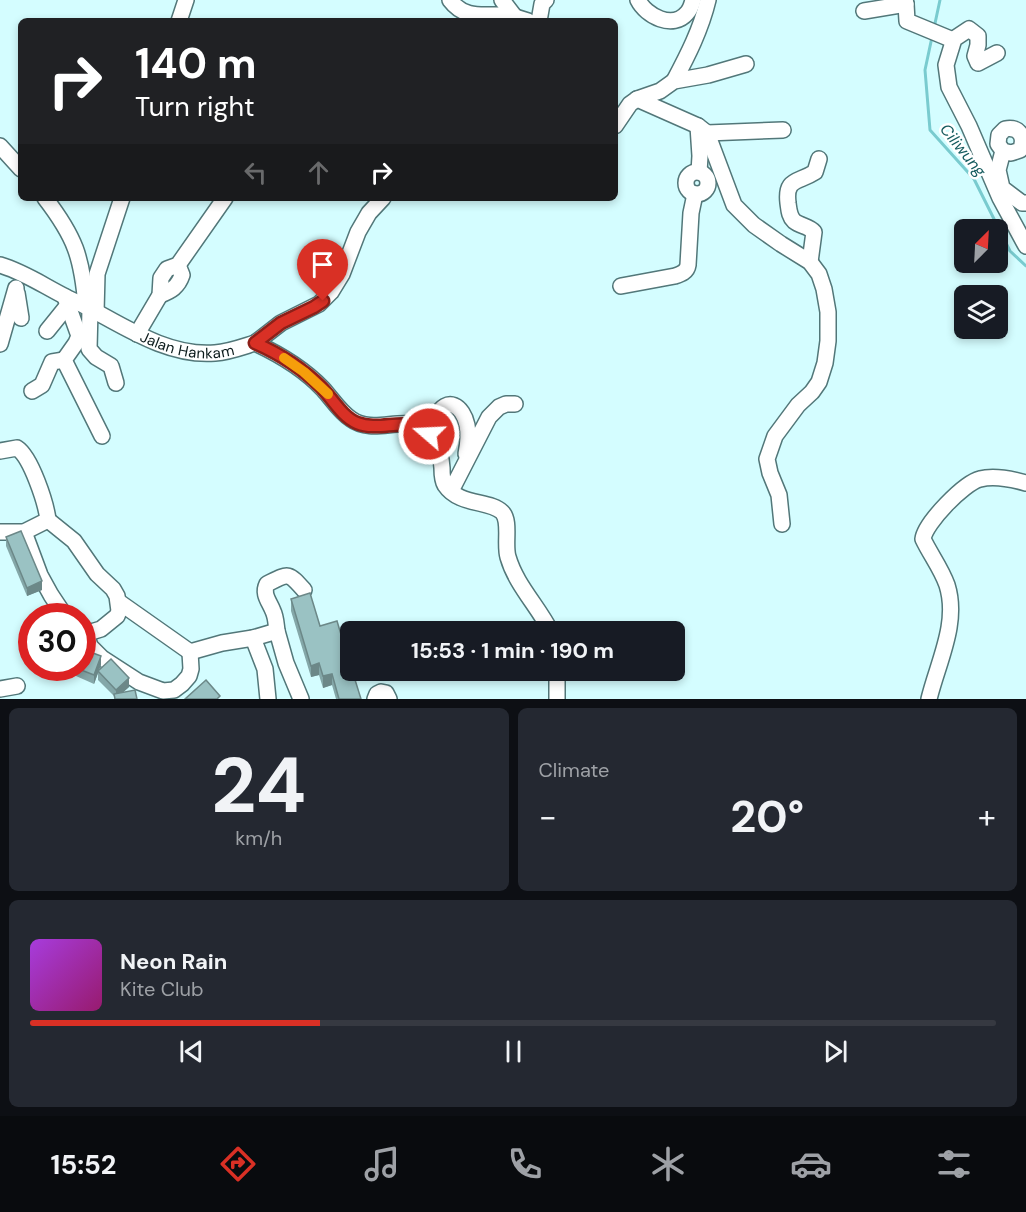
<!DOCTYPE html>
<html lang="en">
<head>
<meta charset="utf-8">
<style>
	:root { --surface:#171b24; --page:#242831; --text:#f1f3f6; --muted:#9ea1a6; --line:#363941; --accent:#d93025 }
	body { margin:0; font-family:"DM Sans",sans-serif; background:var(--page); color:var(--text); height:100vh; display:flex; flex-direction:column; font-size:22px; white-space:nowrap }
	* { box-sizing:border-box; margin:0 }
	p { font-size:20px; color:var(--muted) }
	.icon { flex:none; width:33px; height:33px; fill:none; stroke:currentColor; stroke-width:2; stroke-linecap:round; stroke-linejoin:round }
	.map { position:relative; height:699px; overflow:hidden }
	.side { display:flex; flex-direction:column; gap:9px; padding:9px; background:#0d0f14; flex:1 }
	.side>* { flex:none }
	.top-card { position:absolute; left:18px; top:18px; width:600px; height:183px; border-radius:9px; box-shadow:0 3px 9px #0003; background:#202124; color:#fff; overflow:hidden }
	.needle { width:39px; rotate:24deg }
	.controls { position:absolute; left:954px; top:219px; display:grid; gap:12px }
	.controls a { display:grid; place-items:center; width:54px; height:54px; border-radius:9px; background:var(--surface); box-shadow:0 3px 9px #0003; font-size:30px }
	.speed { position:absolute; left:18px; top:603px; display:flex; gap:12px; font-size:30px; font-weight:700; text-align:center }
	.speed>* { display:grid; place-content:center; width:78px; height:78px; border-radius:50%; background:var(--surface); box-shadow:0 3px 9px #0003; line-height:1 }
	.speed .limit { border:9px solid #d22; background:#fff; color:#111 }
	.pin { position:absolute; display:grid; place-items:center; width:51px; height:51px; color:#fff; margin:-62px -26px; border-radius:50% 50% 50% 0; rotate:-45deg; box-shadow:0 0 6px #0007 }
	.pin .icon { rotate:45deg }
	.me { position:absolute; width:66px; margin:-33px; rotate:289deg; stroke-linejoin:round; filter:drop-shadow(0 0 4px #0008) }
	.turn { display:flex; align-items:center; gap:21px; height:126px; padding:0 18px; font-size:27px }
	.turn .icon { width:78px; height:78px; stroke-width:2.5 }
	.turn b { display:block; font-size:42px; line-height:51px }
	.lanes { display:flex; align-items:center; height:57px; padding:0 18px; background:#0003; justify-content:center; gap:30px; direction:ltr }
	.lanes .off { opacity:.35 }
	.big { font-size:45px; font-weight:700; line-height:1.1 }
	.side .widget { flex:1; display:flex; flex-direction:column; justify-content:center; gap:9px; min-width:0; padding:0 21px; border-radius:9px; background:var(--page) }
	.side .dial { align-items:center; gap:0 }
	.dial b { font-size:78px; line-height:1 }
	.song { display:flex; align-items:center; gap:18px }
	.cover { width:72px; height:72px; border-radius:9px; background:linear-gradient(135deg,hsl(280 70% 55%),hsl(320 70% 35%)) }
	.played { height:6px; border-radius:3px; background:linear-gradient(90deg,var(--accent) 30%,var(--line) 30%) }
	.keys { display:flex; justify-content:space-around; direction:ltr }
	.heat { display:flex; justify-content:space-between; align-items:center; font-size:33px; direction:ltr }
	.side .tiles { flex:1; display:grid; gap:9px; grid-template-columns:1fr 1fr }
	.widget:last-child { grid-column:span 2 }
	.trip { position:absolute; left:340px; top:621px; width:345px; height:60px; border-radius:9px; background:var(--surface); box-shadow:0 3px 9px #0003; font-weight:700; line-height:60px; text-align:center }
	.tab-bar { display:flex; height:96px; justify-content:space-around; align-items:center; background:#090b0e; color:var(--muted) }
	.tab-bar .icon { width:42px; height:42px }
	.tab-bar .selected { color:var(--accent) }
	.tab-bar b { font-size:27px; color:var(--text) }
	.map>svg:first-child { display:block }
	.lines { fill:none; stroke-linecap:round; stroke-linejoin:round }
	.stream { stroke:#79cbcf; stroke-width:3 }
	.minor-casing { stroke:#527779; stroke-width:18 }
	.minor { stroke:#fff; stroke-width:15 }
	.wall { fill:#84a7a8 }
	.shaded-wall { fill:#6c8888 }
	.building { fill:#9ac2c3; stroke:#6c8888; stroke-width:1.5 }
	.route-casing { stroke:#8d1f18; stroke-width:15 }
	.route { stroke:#d93025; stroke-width:10 }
	.slow { stroke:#f59e0b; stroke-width:10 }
	.labels { text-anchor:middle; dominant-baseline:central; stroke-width:5; stroke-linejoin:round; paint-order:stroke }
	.street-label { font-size:15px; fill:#0b1a1b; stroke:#fff }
	.water-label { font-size:16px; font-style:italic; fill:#165c5f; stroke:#fff }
</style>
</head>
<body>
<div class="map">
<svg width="1026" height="699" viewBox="0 0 1026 699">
	<rect width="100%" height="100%" fill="#d4fdff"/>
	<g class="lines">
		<g class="stream">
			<polyline points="934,28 940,0"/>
			<polyline points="932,37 925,70 930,130 974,179 1010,251 1026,266"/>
		</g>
		<g class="minor-casing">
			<g id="minor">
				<path d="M 450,0 C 465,20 483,14 504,15 C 513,16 520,18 528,21"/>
				<polyline points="502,0 515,17"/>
				<path d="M 638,0 C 646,16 673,30 687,13 C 690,10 692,4 693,0"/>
				<polyline points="906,4 907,21 953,40"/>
				<polyline points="864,11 906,4 905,0"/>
				<polyline points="179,21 186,0"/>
				<polyline points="539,21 542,4 546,0"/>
				<polyline points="997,53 978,63 975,56 978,45 978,36 969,29 954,39 946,65 949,87 969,126 1000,198 1026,246"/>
				<path d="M 674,81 C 688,55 701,29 708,0"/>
				<polyline points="637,99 698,126 707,133 734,205 754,225 781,244 810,262 819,274 824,289 828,312 828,341 825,363 819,382 812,392 798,405 775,436 767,459 770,473 779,495 782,524"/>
				<polyline points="615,126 630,104 637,99 660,91 674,81 708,75 746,64"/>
				<polyline points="698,126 700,156 699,172"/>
				<polyline points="707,133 783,130"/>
				<polyline points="0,146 21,169"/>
				<path d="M 1003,151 L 1011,153 L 1020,150 C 1026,138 1020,126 1005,129 L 999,135 L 998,144 L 1003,151 L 998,170 L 1002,188 L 1022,203 L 1026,203"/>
				<circle cx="697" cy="183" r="11"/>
				<path d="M 45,198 C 75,237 82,257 86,306"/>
				<path d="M 810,262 L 814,232 C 809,226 800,226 794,221 C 789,216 789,210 788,203 C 785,178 798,183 815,172 L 819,159"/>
				<path id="s1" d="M 0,265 C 24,272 44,286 66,297 C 73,301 80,303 87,307 C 125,327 169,357 215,353 C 229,352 242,347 255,343 C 281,355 304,369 323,389 C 332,399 340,412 351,419 C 373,435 401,416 422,428 C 436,436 441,453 442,468 C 442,474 442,480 445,485 C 459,506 490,500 502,512 C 511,521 504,544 508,557 C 516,585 538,606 551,632"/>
				<path d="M 621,286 L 675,276 C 681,274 687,272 688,265 L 691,213 L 695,194"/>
				<polyline points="17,293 21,318"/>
				<path d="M 160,295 C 171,291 178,287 182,275 L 178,265"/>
				<polyline points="65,297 79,336 76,343 64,360 102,436"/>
				<polyline points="90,309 89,349 96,357 111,366 116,383"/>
				<polyline points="96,312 97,274 122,198"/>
				<polyline points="47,331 68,305"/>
				<polyline points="137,334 160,295 161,278 167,269 178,265 225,198"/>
				<polyline points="255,343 281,323 319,304 331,292 342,274 358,232 369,213 383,198"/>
				<polyline points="0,344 16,288"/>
				<polyline points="32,391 42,385 52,362 64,360"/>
				<path d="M 436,417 C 447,395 463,406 467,425 C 469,435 468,444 466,454"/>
				<path d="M 0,451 L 17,448 C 31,457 46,503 48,520 L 24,532 L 0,532"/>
				<polyline points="451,491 489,417 499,407 506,404 515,404"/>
				<polyline points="48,520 74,541 97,574 113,589 117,596 119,611 117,616 101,629 91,632 82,630"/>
				<polyline points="24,532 40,575 51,595 65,616"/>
				<polyline points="119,602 190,652 222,643 253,638 277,631 286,663 301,699"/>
				<polyline points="85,630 90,646 102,658 139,682 163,691 174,690 182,684 189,676 191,669 190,652"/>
				<path d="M 277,631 C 276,624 276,617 273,611 C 269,601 262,594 267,584 C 289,573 288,572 304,590"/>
				<polyline points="253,638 265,669 268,699"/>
				<polyline points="0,689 17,686"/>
				<polyline points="375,699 377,694 381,692 386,693 389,699"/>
				<polyline points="557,699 557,670"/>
				<path d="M 929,699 C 938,662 959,623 947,585 C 941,568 930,554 923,539 C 925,523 964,483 980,479 C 994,475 1012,479 1026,483"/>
			</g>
		</g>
		<use href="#minor" class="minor"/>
	</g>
	<g class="wall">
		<polygon points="6,537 42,590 27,596 6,546"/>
		<polygon points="291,599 320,626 361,699 336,699 332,685 323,688 319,675 311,677 291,611"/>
		<polygon points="101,665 99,670 129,687 123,692 137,699 114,699 114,696 98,680 98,673 94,684 67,672 67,668 82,668"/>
	</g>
	<g class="shaded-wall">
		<polygon points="42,581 42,590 27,596 27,588"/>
		<polygon points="101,656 101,665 94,684 94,675"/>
		<polygon points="319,663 319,675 311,677 311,666"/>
		<polygon points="332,674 332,685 323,688 323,676"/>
		<polygon points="129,678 129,687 116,699 116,690"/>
	</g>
	<g class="building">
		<polygon points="21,531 42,581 27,588 6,537"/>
		<polygon points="310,593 320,626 337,621 351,668 351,670 352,670 361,699 339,699 332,674 323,676 319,663 311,666 291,599"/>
		<polygon points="82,649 101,656 94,675 76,668 82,668"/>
		<polygon points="111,659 129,678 116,690 98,671"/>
		<polygon points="206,680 220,696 217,699 185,699"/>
		<polygon points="135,690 137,699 115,699 114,694"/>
	</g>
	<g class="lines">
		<g class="route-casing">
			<path id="route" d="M 323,301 L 314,307 L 281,323 L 255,343 C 280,354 302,368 321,387 C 332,398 342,417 357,423 C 382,433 407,414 429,434"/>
		</g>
		<use href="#route" class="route"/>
		<polyline class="slow" points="284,358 304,372 328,394"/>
	</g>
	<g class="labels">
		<g class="street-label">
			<text stroke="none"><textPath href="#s1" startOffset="206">Jalan Hankam</textPath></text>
		</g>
		<g class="water-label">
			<text transform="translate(963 150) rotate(51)">Ciliwung</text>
		</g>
	</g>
</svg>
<div class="controls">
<a><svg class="needle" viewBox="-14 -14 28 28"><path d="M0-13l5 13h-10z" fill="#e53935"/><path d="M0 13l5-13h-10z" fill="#9ea1a6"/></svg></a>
<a><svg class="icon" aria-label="layers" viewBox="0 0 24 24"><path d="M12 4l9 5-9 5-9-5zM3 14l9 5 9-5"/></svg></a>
</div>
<div class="speed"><div class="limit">30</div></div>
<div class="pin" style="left:323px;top:301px;background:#d93025"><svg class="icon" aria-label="arrive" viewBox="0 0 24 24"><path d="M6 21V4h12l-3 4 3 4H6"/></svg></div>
<svg class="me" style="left:429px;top:434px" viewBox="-20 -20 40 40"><circle r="17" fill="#d93025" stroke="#fff" stroke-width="3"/><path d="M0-11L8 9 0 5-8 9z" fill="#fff"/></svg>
<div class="trip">15:53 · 1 min · 190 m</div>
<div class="top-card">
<div class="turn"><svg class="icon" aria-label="right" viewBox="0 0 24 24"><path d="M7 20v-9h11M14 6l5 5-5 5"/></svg><div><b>140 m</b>Turn right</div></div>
<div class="lanes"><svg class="icon off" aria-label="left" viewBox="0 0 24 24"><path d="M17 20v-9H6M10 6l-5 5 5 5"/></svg><svg class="icon off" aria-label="ahead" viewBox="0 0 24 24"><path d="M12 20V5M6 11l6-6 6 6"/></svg><svg class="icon" aria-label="right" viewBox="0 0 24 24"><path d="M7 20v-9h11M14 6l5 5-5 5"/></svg></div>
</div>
</div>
<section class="side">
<div class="tiles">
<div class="widget dial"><b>24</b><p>km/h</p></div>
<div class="widget"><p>Climate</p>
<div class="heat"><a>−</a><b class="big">20°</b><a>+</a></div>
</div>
<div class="widget">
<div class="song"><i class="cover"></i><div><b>Neon Rain</b><p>Kite Club</p></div></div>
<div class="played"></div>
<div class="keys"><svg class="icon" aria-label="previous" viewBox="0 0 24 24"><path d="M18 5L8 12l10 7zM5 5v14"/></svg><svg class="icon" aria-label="pause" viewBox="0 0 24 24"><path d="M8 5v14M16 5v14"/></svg><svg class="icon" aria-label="next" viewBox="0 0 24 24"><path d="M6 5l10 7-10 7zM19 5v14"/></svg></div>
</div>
</div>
</section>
<nav class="tab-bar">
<b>15:52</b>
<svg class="icon selected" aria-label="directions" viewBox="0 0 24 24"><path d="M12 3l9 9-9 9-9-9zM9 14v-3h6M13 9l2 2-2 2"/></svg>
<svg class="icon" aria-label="music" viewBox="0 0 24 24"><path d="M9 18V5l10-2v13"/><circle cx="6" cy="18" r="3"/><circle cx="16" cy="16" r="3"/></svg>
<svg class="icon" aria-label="phone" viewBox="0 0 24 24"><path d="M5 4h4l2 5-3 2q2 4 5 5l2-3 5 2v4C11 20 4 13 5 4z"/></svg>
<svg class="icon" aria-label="climate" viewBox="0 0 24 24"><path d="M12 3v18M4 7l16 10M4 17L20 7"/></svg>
<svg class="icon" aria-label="car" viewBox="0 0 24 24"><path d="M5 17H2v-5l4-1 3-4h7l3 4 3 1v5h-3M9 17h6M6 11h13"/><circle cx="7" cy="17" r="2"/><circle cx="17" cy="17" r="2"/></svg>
<svg class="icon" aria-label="filters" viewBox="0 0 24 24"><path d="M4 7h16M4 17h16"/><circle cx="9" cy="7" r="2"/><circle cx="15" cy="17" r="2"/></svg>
</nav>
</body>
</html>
